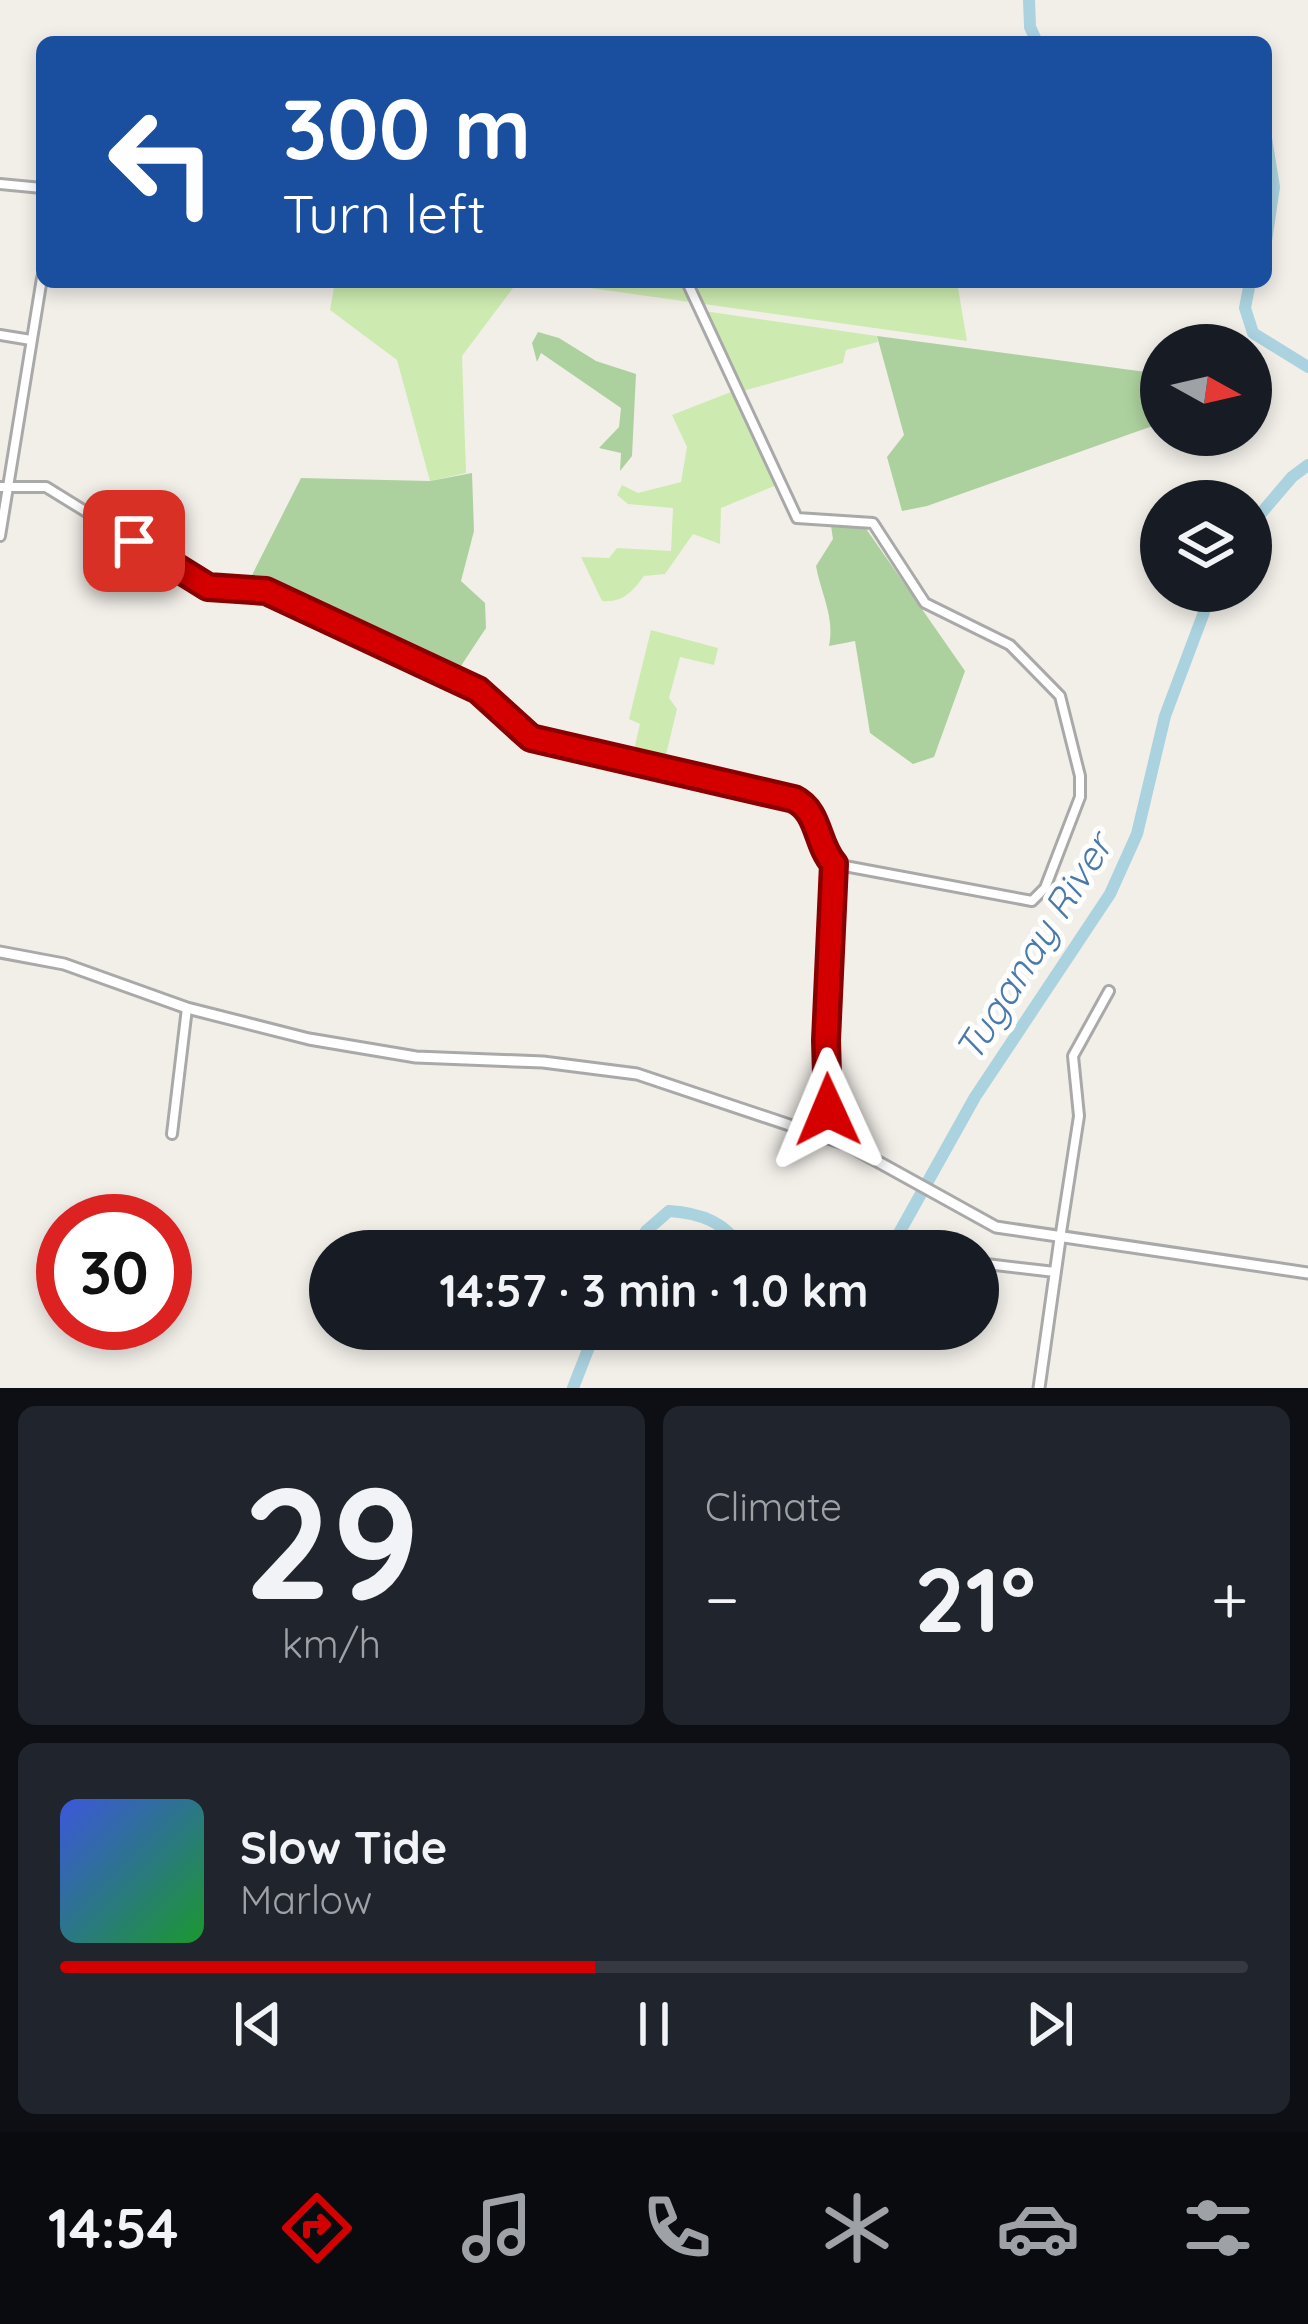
<!DOCTYPE html>
<html lang="en">
<head>
<meta charset="utf-8">
<style>
	:root { --surface:#171b24; --page:#20242c; --text:#f1f3f6; --muted:#9ea1a6; --line:#363941; --accent:#d40000 }
	body { margin:0; font-family:Quicksand,sans-serif; background:var(--page); color:var(--text); height:100vh; display:flex; flex-direction:column; font-size:45px; white-space:nowrap }
	* { box-sizing:border-box; margin:0 }
	p { font-size:39px; color:var(--muted) }
	.icon { flex:none; width:66px; height:66px; fill:none; stroke:currentColor; stroke-width:2; stroke-linecap:round; stroke-linejoin:round }
	.map { position:relative; height:1388px; overflow:hidden }
	.side { display:flex; flex-direction:column; gap:18px; padding:18px; background:#0d0f14; flex:1 }
	.side>* { flex:none }
	.hud { position:absolute; left:36px; top:36px; width:1236px; height:252px; border-radius:18px; box-shadow:0 6px 18px #0003; background:#1a4fa0; color:#fff; overflow:hidden }
	.needle { width:78px; rotate:98deg }
	.fabs { position:absolute; left:1140px; top:324px; display:grid; gap:24px }
	.fabs a { display:grid; place-items:center; width:132px; height:132px; border-radius:50%; background:var(--surface); box-shadow:0 6px 18px #0003; font-size:60px }
	.speed { position:absolute; left:36px; top:1194px; display:flex; gap:24px; font-size:60px; font-weight:700; text-align:center }
	.speed>* { display:grid; place-content:center; width:156px; height:156px; border-radius:50%; background:var(--surface); box-shadow:0 6px 18px #0003; line-height:1 }
	.speed .limit { border:18px solid #d22; background:#fff; color:#111 }
	.pin { position:absolute; display:grid; place-items:center; width:102px; height:102px; color:#fff; margin:-51px; border-radius:24px; box-shadow:0 6px 18px #0006 }
	.me { position:absolute; width:132px; margin:-66px; rotate:359deg; stroke-linejoin:round; filter:drop-shadow(0 0 9px #0008) }
	.turn { display:flex; align-items:center; gap:42px; height:252px; padding:0 48px; font-size:54px }
	.turn .icon { width:156px; height:156px; stroke-width:2.5 }
	.turn b { display:block; font-size:84px; line-height:102px }
	.big { font-size:90px; font-weight:800; line-height:1.1 }
	.side .card { flex:1; display:flex; flex-direction:column; justify-content:center; gap:18px; min-width:0; padding:0 42px; border-radius:18px; background:var(--page) }
	.side .dial { align-items:center; gap:0 }
	.dial b { font-size:156px; line-height:1 }
	.song { display:flex; align-items:center; gap:36px }
	.cover { width:144px; height:144px; border-radius:18px; background:linear-gradient(135deg,hsl(230 70% 55%),hsl(130 70% 35%)) }
	.played { height:12px; border-radius:6px; background:linear-gradient(90deg,var(--accent) 45%,var(--line) 45%) }
	.keys { display:flex; justify-content:space-around; direction:ltr }
	.heat { display:flex; justify-content:space-between; align-items:center; font-size:66px; direction:ltr }
	.side .tiles { flex:1; display:grid; gap:18px; grid-template-columns:1fr 1fr }
	.card:last-child { grid-column:span 2 }
	.trip { position:absolute; left:309px; top:1230px; width:690px; height:120px; border-radius:60px; background:var(--surface); box-shadow:0 6px 18px #0003; font-weight:800; line-height:120px; text-align:center }
	.tab-bar { display:flex; height:192px; justify-content:space-around; align-items:center; background:#090b0e; color:var(--muted) }
	.tab-bar .icon { width:84px; height:84px }
	.tab-bar .selected { color:var(--accent) }
	.tab-bar b { font-size:54px; color:var(--text) }
	.map>svg:first-child { display:block }
	.grass { fill:#cdebb0 }
	.forest { fill:#add19e }
	.lines { fill:none; stroke-linecap:round; stroke-linejoin:round }
	.river { stroke:#aad3df; stroke-width:12 }
	.minor-casing { stroke:#a9a9a9; stroke-width:14 }
	.tertiary-casing { stroke:#a9a9a9; stroke-width:15 }
	.minor { stroke:#fff; stroke-width:8 }
	.tertiary { stroke:#fff; stroke-width:9 }
	.route-casing { stroke:#8a0000; stroke-width:30 }
	.route { stroke:#d40000; stroke-width:21 }
	.labels { text-anchor:middle; dominant-baseline:central; stroke-width:10; stroke-linejoin:round; paint-order:stroke }
	.water-label { font-size:39px; font-style:italic; fill:#4a7aab; stroke:#fff }
</style>
</head>
<body>
<div class="map">
<svg width="1308" height="1388" viewBox="0 0 1308 1388">
	<rect width="100%" height="100%" fill="#f2efe9"/>
	<g class="grass">
		<polygon points="335,282 516,284 462,356 466,473 430,481 397,360 330,310"/>
		<polygon points="548,282 957,282 967,341"/>
		<path d="M 704,311 L 877,336 L 878,342 L 846,350 L 843,363 L 743,391 L 779,484 L 721,508 L 720,544 L 693,534 L 665,574 L 644,576 C 633,591 623,603 602,601 L 581,557 L 609,558 L 617,548 L 671,551 L 673,508 L 628,504 L 617,495 L 622,485 L 638,493 L 681,482 L 687,447 L 672,415 L 741,388 Z"/>
		<polygon points="651,630 718,648 714,665 680,657 669,698 677,709 664,763 633,754 640,724 629,719"/>
	</g>
	<g class="forest">
		<polygon points="538,332 559,338 596,361 636,374 632,456 620,471 621,453 599,448 619,427 621,408 541,353 537,362 532,343"/>
		<polygon points="877,336 1161,374 1161,423 927,506 902,511 887,457 904,435"/>
		<polygon points="472,473 474,531 461,581 485,603 486,628 455,675 248,583 301,478 430,481"/>
		<path d="M 860,520 L 965,671 L 934,757 L 913,764 L 870,733 L 855,641 L 829,646 C 835,617 821,594 816,566 L 833,539 L 831,526 Z"/>
	</g>
	<g class="lines">
		<g class="river">
			<polyline points="1029,0 1030,27 1037,42"/>
			<polyline points="1266,138 1274,187 1266,241"/>
			<polyline points="1250,282 1245,308 1253,333 1308,367"/>
			<polyline points="1251,525 1292,477 1308,465"/>
			<path d="M 634,1251 L 646,1231 L 669,1211 C 700,1213 727,1222 742,1251"/>
			<polyline points="889,1251 975,1097 1110,894 1137,834 1165,716 1212,591"/>
			<polyline points="573,1388 596,1329"/>
		</g>
		<g class="minor-casing">
			<g id="minor">
				<polyline points="0,184 42,188"/>
				<polyline points="0,335 31,340"/>
				<path d="M 0,487 L 46,487 L 208,587 L 266,591 L 478,690 L 531,738 L 801,801 C 819,818 817,846 834,864 L 1032,901 L 1045,888 L 1080,797 L 1080,776 L 1060,696 L 1010,645 L 925,603 L 873,523 L 797,518 L 687,282"/>
				<polyline points="0,536 42,278"/>
				<polyline points="172,1134 187,1008"/>
				<polyline points="828,1138 826,1040 834,864"/>
				<polyline points="1060,1239 1079,1116 1073,1056 1109,991"/>
				<polyline points="978,1263 1055,1272"/>
			</g>
		</g>
		<g class="tertiary-casing">
			<g id="tertiary">
				<polyline points="0,952 64,964 187,1008 309,1039 416,1057 543,1062 637,1074 846,1144 996,1227 1308,1273"/>
				<polyline points="1039,1388 1060,1239"/>
			</g>
		</g>
		<use href="#minor" class="minor"/>
		<use href="#tertiary" class="tertiary"/>
	</g>
	<g class="lines">
		<g class="route-casing">
			<path id="route" d="M 134,541 L 208,587 L 266,591 L 478,690 L 531,738 L 794,799 C 820,812 816,844 834,864 L 826,1040 L 828,1110"/>
		</g>
		<use href="#route" class="route"/>
	</g>
	<g class="labels">
		<g class="water-label">
			<text transform="translate(1033 947) rotate(-58)">Tuganay River</text>
		</g>
	</g>
</svg>
<div class="fabs">
<a><svg class="needle" viewBox="-14 -14 28 28"><path d="M0-13l5 13h-10z" fill="#e53935"/><path d="M0 13l5-13h-10z" fill="#9ea1a6"/></svg></a>
<a><svg class="icon" aria-label="layers" viewBox="0 0 24 24"><path d="M12 4l9 5-9 5-9-5zM3 14l9 5 9-5"/></svg></a>
</div>
<div class="speed"><div class="limit">30</div></div>
<div class="pin" style="left:134px;top:541px;background:#d93025"><svg class="icon" aria-label="arrive" viewBox="0 0 24 24"><path d="M6 21V4h12l-3 4 3 4H6"/></svg></div>
<svg class="me" style="left:828px;top:1110px" viewBox="-20 -20 40 40"><path d="M0-17L14 15 0 8-14 15z" fill="#d40000" stroke="#fff" stroke-width="4"/></svg>
<div class="trip">14:57 · 3 min · 1.0 km</div>
<div class="hud">
<div class="turn"><svg class="icon" aria-label="left" viewBox="0 0 24 24"><path d="M17 20v-9H6M10 6l-5 5 5 5"/></svg><div><b>300 m</b>Turn left</div></div>
</div>
</div>
<section class="side">
<div class="tiles">
<div class="card dial"><b>29</b><p>km/h</p></div>
<div class="card"><p>Climate</p>
<div class="heat"><a>−</a><b class="big">21°</b><a>+</a></div>
</div>
<div class="card">
<div class="song"><i class="cover"></i><div><b>Slow Tide</b><p>Marlow</p></div></div>
<div class="played"></div>
<div class="keys"><svg class="icon" aria-label="previous" viewBox="0 0 24 24"><path d="M18 5L8 12l10 7zM5 5v14"/></svg><svg class="icon" aria-label="pause" viewBox="0 0 24 24"><path d="M8 5v14M16 5v14"/></svg><svg class="icon" aria-label="next" viewBox="0 0 24 24"><path d="M6 5l10 7-10 7zM19 5v14"/></svg></div>
</div>
</div>
</section>
<nav class="tab-bar">
<b>14:54</b>
<svg class="icon selected" aria-label="directions" viewBox="0 0 24 24"><path d="M12 3l9 9-9 9-9-9zM9 14v-3h6M13 9l2 2-2 2"/></svg>
<svg class="icon" aria-label="music" viewBox="0 0 24 24"><path d="M9 18V5l10-2v13"/><circle cx="6" cy="18" r="3"/><circle cx="16" cy="16" r="3"/></svg>
<svg class="icon" aria-label="phone" viewBox="0 0 24 24"><path d="M5 4h4l2 5-3 2q2 4 5 5l2-3 5 2v4C11 20 4 13 5 4z"/></svg>
<svg class="icon" aria-label="climate" viewBox="0 0 24 24"><path d="M12 3v18M4 7l16 10M4 17L20 7"/></svg>
<svg class="icon" aria-label="car" viewBox="0 0 24 24"><path d="M5 17H2v-5l4-1 3-4h7l3 4 3 1v5h-3M9 17h6M6 11h13"/><circle cx="7" cy="17" r="2"/><circle cx="17" cy="17" r="2"/></svg>
<svg class="icon" aria-label="filters" viewBox="0 0 24 24"><path d="M4 7h16M4 17h16"/><circle cx="9" cy="7" r="2"/><circle cx="15" cy="17" r="2"/></svg>
</nav>
</body>
</html>
